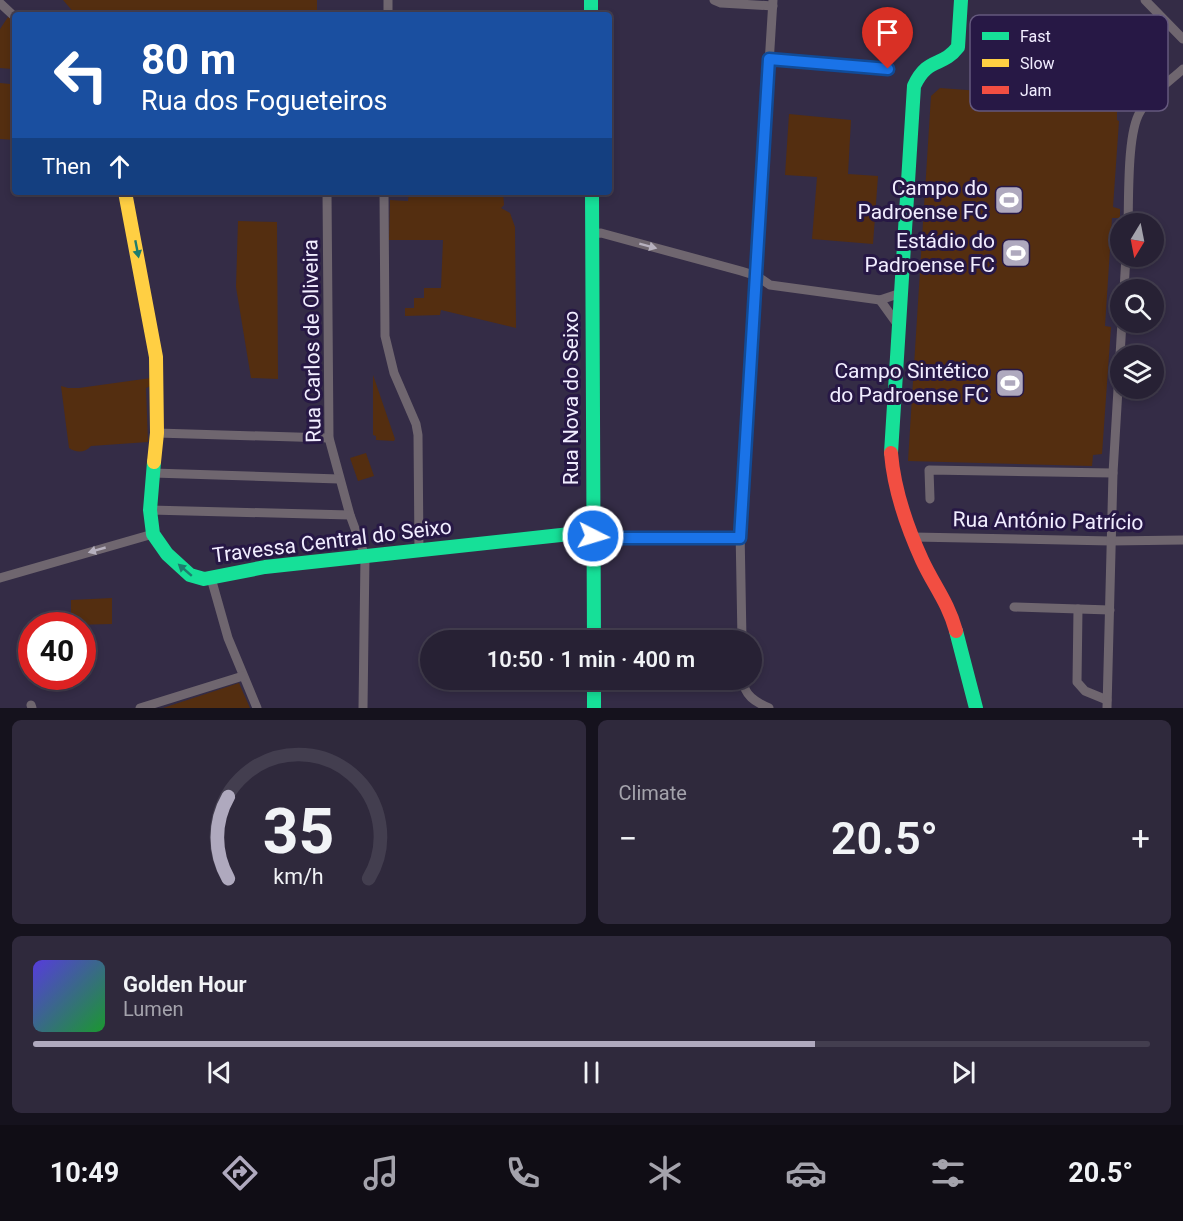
<!DOCTYPE html>
<html lang="en">
<head>
<meta charset="utf-8">
<style>
	:root { --surface:#272134; --page:#2f293c; --text:#f1f3f6; --muted:#a4a3ac; --line:#433e4f; --accent:#afa9be }
	body { margin:0; font-family:Roboto,sans-serif; background:var(--page); color:var(--text); height:100vh; display:flex; flex-direction:column; font-size:22px; white-space:nowrap }
	* { box-sizing:border-box; margin:0 }
	p { font-size:20px; color:var(--muted) }
	.icon { flex:none; width:33px; height:33px; fill:none; stroke:currentColor; stroke-width:2; stroke-linecap:round; stroke-linejoin:round }
	.map { position:relative; height:708px; overflow:hidden }
	.drawer { display:flex; flex-direction:column; gap:12px; padding:12px; background:#15121d; flex:1 }
	.drawer>* { flex:none }
	.hud { position:absolute; left:12px; top:12px; width:600px; height:183px; border-radius:6px; box-shadow:0 3px 9px #0003,0 0 0 2px var(--line); background:#1a4fa0; color:#fff; overflow:hidden }
	.needle { width:39px; rotate:190deg }
	.controls { position:absolute; left:1110px; top:213px; display:grid; gap:12px }
	.controls a { display:grid; place-items:center; width:54px; height:54px; border-radius:50%; background:var(--surface); box-shadow:0 3px 9px #0003,0 0 0 2px var(--line); font-size:30px }
	.speed { position:absolute; left:18px; top:612px; display:flex; gap:12px; font-size:30px; font-weight:700; text-align:center }
	.speed>* { display:grid; place-content:center; width:78px; height:78px; border-radius:50%; background:var(--surface); box-shadow:0 3px 9px #0003,0 0 0 2px var(--line); line-height:1 }
	.speed .limit { border:9px solid #d22; background:#fff; color:#111 }
	.pin { position:absolute; display:grid; place-items:center; width:51px; height:51px; color:#fff; margin:-62px -26px; border-radius:50% 50% 50% 0; rotate:-45deg; box-shadow:0 0 6px #0007 }
	.pin .icon { rotate:45deg }
	.me { position:absolute; width:66px; margin:-33px; rotate:95deg; stroke-linejoin:round; filter:drop-shadow(0 0 4px #0008) }
	.turn { display:flex; align-items:center; gap:21px; height:126px; padding:0 30px; font-size:27px }
	.turn .icon { width:78px; height:78px; stroke-width:2.5 }
	.turn b { display:block; font-size:42px; line-height:51px }
	.then { display:flex; align-items:center; height:57px; padding:0 30px; background:#0003; gap:12px; font-size:22px }
	.big { font-size:45px; font-weight:600; line-height:1.1 }
	.drawer .widget { flex:1; display:flex; flex-direction:column; justify-content:center; gap:9px; min-width:0; padding:0 21px; border-radius:9px; background:var(--page) }
	.drawer .dial { align-items:center; gap:0 }
	.dial svg { height:156px; overflow:visible; fill:none; stroke:var(--line); stroke-width:7; stroke-linecap:round; text-anchor:middle }
	.dial text { fill:var(--text); stroke:none }
	.song { display:flex; align-items:center; gap:18px }
	.cover { width:72px; height:72px; border-radius:9px; background:linear-gradient(135deg,hsl(250 70% 55%),hsl(130 70% 35%)) }
	.played { height:6px; border-radius:3px; background:linear-gradient(90deg,var(--accent) 70%,var(--line) 70%) }
	.keys { display:flex; justify-content:space-around; direction:ltr }
	.heat { display:flex; justify-content:space-between; align-items:center; font-size:33px; direction:ltr }
	.drawer .tiles { flex:1; display:grid; gap:12px; grid-template-columns:1fr 1fr }
	.widget:last-child { grid-column:span 2 }
	.trip { position:absolute; left:420px; top:630px; width:342px; height:60px; border-radius:30px; background:var(--surface); box-shadow:0 3px 9px #0003,0 0 0 2px var(--line); font-weight:600; line-height:60px; text-align:center }
	.dock { display:flex; height:96px; justify-content:space-around; align-items:center; background:#100d15; color:var(--muted) }
	.dock .icon { width:42px; height:42px }
	.dock .current { color:var(--accent) }
	.dock b { font-size:27px; color:var(--text) }
	.map>svg:first-child { display:block }
	.green { fill:#542e10 }
	.lines { fill:none; stroke-linecap:round; stroke-linejoin:round }
	.street { stroke:#6f666f; stroke-width:9 }
	.fast { stroke:#16e098; stroke-width:14 }
	.slow { stroke:#ffcf43; stroke-width:14 }
	.jam { stroke:#f24e42; stroke-width:14 }
	.oneway { fill:#b6b0be }
	.oneway2 { fill:#1e7c6e }
	.route-casing { stroke:#114b97; stroke-width:15 }
	.route { stroke:#1a73e8; stroke-width:10 }
	.labels { text-anchor:middle; dominant-baseline:central; stroke-width:6; stroke-linejoin:round; paint-order:stroke }
	.poi-label { font-size:21px; fill:#f1edff; stroke:#271845; text-anchor:end }
	.street-label { font-size:21px; fill:#f1edff; stroke:#271845 }
	.key { fill:#271845; stroke:#64587d; stroke-width:1.5 }
	.key-label { font-size:16px; fill:#f1edff }
</style>
</head>
<body>
<div class="map">
<svg width="1183" height="708" viewBox="0 0 1183 708">
	<rect width="100%" height="100%" fill="#342c46"/>
	<g class="green">
		<polygon points="63,0 317,0 317,15 76,15"/>
		<polygon points="8,17 14,21 13,24 15,25 15,140 0,139 0,83 10,84 12,69 0,68 0,29"/>
		<polygon points="982,81 1111,91 1117,107 1117,120 1119,121 1113,207 1120,209 1120,218 1112,218 1105,326 1111,327 1102,454 1093,455 1092,466 908,461 931,96 940,88 980,91"/>
		<polygon points="789,114 851,120 848,174 878,176 873,244 812,239 817,177 785,175"/>
		<polygon points="409,192 503,192 504,205 501,208 510,213 515,227 516,328 441,310 440,315 405,316 405,308 414,308 414,298 424,298 424,288 441,288 443,240 389,240 390,200 408,201"/>
		<polygon points="238,221 277,222 278,379 251,378 236,287"/>
		<polygon points="373,375 395,439 394,441 376,440 376,436 373,435"/>
		<path d="M 151,378 L 151,386 L 146,388 L 148,442 L 91,446 C 85,453 76,453 69,448 L 61,386 L 68,388 L 79,388 Z"/>
		<polygon points="366,453 374,476 358,481 350,458"/>
		<polygon points="112,598 112,624 71,625 71,600"/>
		<polygon points="239,683 250,708 163,708"/>
	</g>
	<g class="lines">
		<g class="street">
			<polyline points="714,0 721,3 773,6"/>
			<polyline points="1145,0 1183,39"/>
			<polyline points="0,3 15,17"/>
			<polyline points="388,15 388,0"/>
			<polyline points="769,59 888,69"/>
			<polyline points="327,192 329,438 350,515 365,556 363,708"/>
			<polyline points="384,192 385,336 394,373 416,424 418,435 419,552"/>
			<path d="M 1128,224 C 1129,197 1127,133 1140,112 C 1149,95 1169,82 1183,69"/>
			<polyline points="591,234 601,233 741,271 757,276 770,285 880,300 901,293"/>
			<polyline points="1124,290 1126,256"/>
			<polyline points="880,300 898,325"/>
			<polyline points="157,433 329,438"/>
			<polyline points="153,473 339,479"/>
			<polyline points="930,499 929,470 1113,473"/>
			<polyline points="150,510 350,515"/>
			<polyline points="913,537 1111,541 1183,540"/>
			<polyline points="0,578 153,534"/>
			<polyline points="211,578 228,638 257,708"/>
			<polyline points="1014,607 1110,610"/>
			<polyline points="1078,609 1077,682 1085,691 1107,700"/>
			<polyline points="742,640 740,529 773,0"/>
			<path d="M 743,680 C 744,695 755,702 769,708"/>
			<polyline points="31,705 32,708"/>
			<polyline points="140,708 243,676"/>
			<polyline points="1107,708 1113,473 1122,322"/>
		</g>
		<g class="fast">
			<polyline points="591,0 591,15"/>
			<polyline points="592,192 594,640"/>
			<path d="M 891,453 L 914,86 C 928,56 942,68 958,47 L 961,0"/>
			<polyline points="154,462 150,510 153,534 167,554 190,575 204,579 265,567 570,534 620,538"/>
			<polyline points="956,631 976,708"/>
			<polyline points="594,680 594,708"/>
		</g>
		<g class="slow">
			<polyline points="125,192 156,357 157,433 154,462"/>
			<polyline points="620,538 739,538"/>
		</g>
		<path class="jam" d="M 891,453 C 894,490 907,527 922,560 C 934,586 948,602 956,631"/>
	</g>
	<defs><path id="oneway-solid" d="M-6-.8H1V-3.2L6.5 0L1 3.2V.8H-6Z" transform="scale(1.5)"/></defs>
	<g class="oneway">
		<use href="#oneway-solid" transform="translate(648 246) rotate(15)"/>
		<use href="#oneway-solid" transform="translate(97 550) rotate(164)"/>
	</g>
	<g class="oneway2">
		<use href="#oneway-solid" transform="translate(137 249) rotate(79)"/>
		<use href="#oneway-solid" transform="translate(185 570) rotate(-139)"/>
	</g>
	<g class="lines">
		<g class="route-casing">
			<polyline id="route" points="593,536 614,538 740,538 769,59 888,69"/>
		</g>
		<use href="#route" class="route"/>
	</g>
	<defs>
		<g id="stadium-square" transform="scale(1.5)"><rect x="-9" y="-9" width="18" height="18" rx="4" fill="#afa9be" stroke="#271845"/><path d="M0-5a6.5 5 0 1 0 0 10a6.5 5 0 1 0 0-10ZM-3.5-1.8h7v3.6h-7Z" fill="#fff"/></g>
	</defs>
	<g fill-rule="evenodd">
		<use href="#stadium-square" x="1009" y="200"/>
		<use href="#stadium-square" x="1016" y="253"/>
		<use href="#stadium-square" x="1010" y="383"/>
	</g>
	<g class="labels">
		<g class="poi-label">
			<text x="988" y="188">Campo do<tspan x="988" dy="24">Padroense FC</tspan></text>
			<text x="995" y="241">Estádio do<tspan x="995" dy="24">Padroense FC</tspan></text>
			<text x="989" y="371">Campo Sintético<tspan x="989" dy="24">do Padroense FC</tspan></text>
		</g>
		<g class="street-label">
			<text transform="translate(312 341) rotate(-91)">Rua Carlos de Oliveira</text>
			<text transform="translate(571 398) rotate(-90)">Rua Nova do Seixo</text>
			<text transform="translate(1048 521) rotate(1)">Rua António Patrício</text>
			<text transform="translate(332 541) rotate(-7)">Travessa Central do Seixo</text>
		</g>
	</g>
	<rect x="970" y="15" width="198" height="96" rx="9" class="key"/>
	<rect x="982" y="32" width="27" height="8" fill="#16e098"/>
	<rect x="982" y="59" width="27" height="8" fill="#ffcf43"/>
	<rect x="982" y="86" width="27" height="8" fill="#f24e42"/>
	<g class="key-label">
		<text x="1020" y="42">Fast</text>
		<text x="1020" y="69">Slow</text>
		<text x="1020" y="96">Jam</text>
	</g>
</svg>
<div class="controls">
<a><svg class="needle" viewBox="-14 -14 28 28"><path d="M0-13l5 13h-10z" fill="#e53935"/><path d="M0 13l5-13h-10z" fill="#a4a3ac"/></svg></a>
<a><svg class="icon" aria-label="search" viewBox="0 0 24 24"><circle cx="10" cy="10" r="6"/><path d="M15 15l6 6"/></svg></a>
<a><svg class="icon" aria-label="layers" viewBox="0 0 24 24"><path d="M12 4l9 5-9 5-9-5zM3 14l9 5 9-5"/></svg></a>
</div>
<div class="speed"><div class="limit">40</div></div>
<div class="pin" style="left:888px;top:69px;background:#d93025"><svg class="icon" aria-label="arrive" viewBox="0 0 24 24"><path d="M6 21V4h12l-3 4 3 4H6"/></svg></div>
<svg class="me" style="left:593px;top:536px" viewBox="-20 -20 40 40"><circle r="17" fill="#1a73e8" stroke="#fff" stroke-width="3"/><path d="M0-11L8 9 0 5-8 9z" fill="#fff"/></svg>
<div class="trip">10:50 · 1 min · 400 m</div>
<div class="hud">
<div class="turn"><svg class="icon" aria-label="left" viewBox="0 0 24 24"><path d="M17 20v-9H6M10 6l-5 5 5 5"/></svg><div><b>80 m</b>Rua dos Fogueteiros</div></div>
<div class="then">Then<svg class="icon" aria-label="ahead" viewBox="0 0 24 24"><path d="M12 20V5M6 11l6-6 6 6"/></svg></div>
</div>
</div>
<section class="drawer">
<div class="tiles">
<div class="widget dial"><svg viewBox="0 0 100 80">
<path d="M14 69A42 42 0 1 1 86 69"/>
<path d="M14 69A42 42 0 0 1 14 27" stroke="#afa9be"/>
<text x="50" y="56" font-size="32" font-weight="700">35</text>
<text x="50" y="72" font-size="11">km/h</text>
</svg></div>
<div class="widget"><p>Climate</p>
<div class="heat"><a>−</a><b class="big">20.5°</b><a>+</a></div>
</div>
<div class="widget">
<div class="song"><i class="cover"></i><div><b>Golden Hour</b><p>Lumen</p></div></div>
<div class="played"></div>
<div class="keys"><svg class="icon" aria-label="previous" viewBox="0 0 24 24"><path d="M18 5L8 12l10 7zM5 5v14"/></svg><svg class="icon" aria-label="pause" viewBox="0 0 24 24"><path d="M8 5v14M16 5v14"/></svg><svg class="icon" aria-label="next" viewBox="0 0 24 24"><path d="M6 5l10 7-10 7zM19 5v14"/></svg></div>
</div>
</div>
</section>
<nav class="dock">
<b>10:49</b>
<svg class="icon current" aria-label="directions" viewBox="0 0 24 24"><path d="M12 3l9 9-9 9-9-9zM9 14v-3h6M13 9l2 2-2 2"/></svg>
<svg class="icon" aria-label="music" viewBox="0 0 24 24"><path d="M9 18V5l10-2v13"/><circle cx="6" cy="18" r="3"/><circle cx="16" cy="16" r="3"/></svg>
<svg class="icon" aria-label="phone" viewBox="0 0 24 24"><path d="M5 4h4l2 5-3 2q2 4 5 5l2-3 5 2v4C11 20 4 13 5 4z"/></svg>
<svg class="icon" aria-label="climate" viewBox="0 0 24 24"><path d="M12 3v18M4 7l16 10M4 17L20 7"/></svg>
<svg class="icon" aria-label="car" viewBox="0 0 24 24"><path d="M5 17H2v-5l4-1 3-4h7l3 4 3 1v5h-3M9 17h6M6 11h13"/><circle cx="7" cy="17" r="2"/><circle cx="17" cy="17" r="2"/></svg>
<svg class="icon" aria-label="filters" viewBox="0 0 24 24"><path d="M4 7h16M4 17h16"/><circle cx="9" cy="7" r="2"/><circle cx="15" cy="17" r="2"/></svg>
<b>20.5°</b>
</nav>
</body>
</html>
